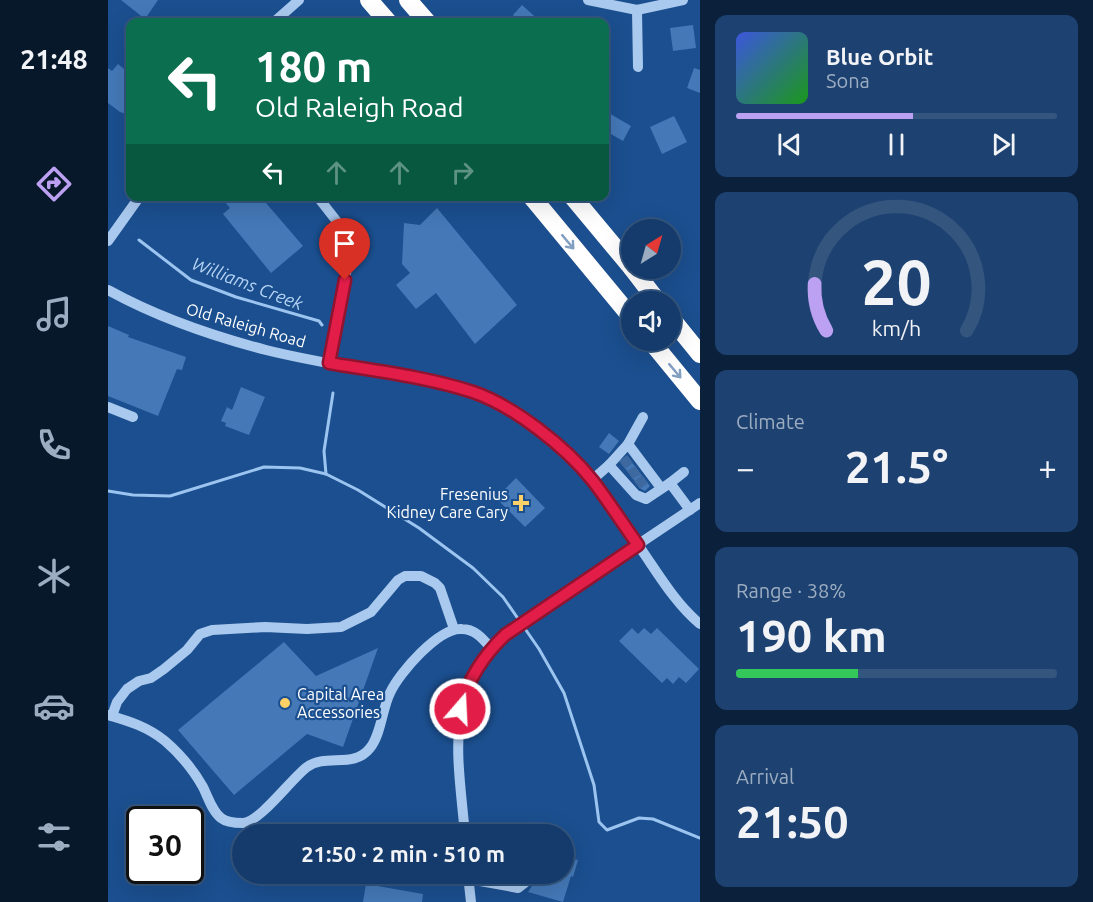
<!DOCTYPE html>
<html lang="en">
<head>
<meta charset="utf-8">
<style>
	:root { --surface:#143b6b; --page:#1d4271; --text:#f1f3f6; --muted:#9dadc1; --line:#33557e; --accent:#bca0f2 }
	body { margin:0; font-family:Ubuntu,sans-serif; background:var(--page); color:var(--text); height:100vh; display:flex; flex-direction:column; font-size:22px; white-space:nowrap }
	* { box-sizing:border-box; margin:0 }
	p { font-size:20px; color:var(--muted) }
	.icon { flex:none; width:33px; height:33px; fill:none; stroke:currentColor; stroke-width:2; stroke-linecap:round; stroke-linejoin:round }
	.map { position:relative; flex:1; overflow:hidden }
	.drawer { display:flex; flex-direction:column; gap:15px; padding:15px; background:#0b203b; width:393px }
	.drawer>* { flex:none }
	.guide { position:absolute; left:18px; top:18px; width:483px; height:183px; border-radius:12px; box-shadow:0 6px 24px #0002,0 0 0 2px var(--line); background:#0b6e4f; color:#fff; overflow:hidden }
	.needle { width:39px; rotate:37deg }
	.controls { position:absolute; left:513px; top:219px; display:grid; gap:12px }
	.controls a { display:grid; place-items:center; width:60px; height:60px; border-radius:50%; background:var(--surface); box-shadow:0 6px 24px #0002,0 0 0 2px var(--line); font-size:30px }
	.speed { position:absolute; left:18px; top:806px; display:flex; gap:12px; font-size:30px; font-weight:700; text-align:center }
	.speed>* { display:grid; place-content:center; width:78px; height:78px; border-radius:50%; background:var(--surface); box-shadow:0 6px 24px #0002,0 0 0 2px var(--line); line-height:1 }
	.speed .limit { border:3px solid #111; border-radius:9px; background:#fff; color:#111 }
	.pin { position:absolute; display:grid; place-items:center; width:51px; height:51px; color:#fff; margin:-62px -26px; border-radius:50% 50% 50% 0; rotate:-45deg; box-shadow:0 0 6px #0007 }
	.pin .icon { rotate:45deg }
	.me { position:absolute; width:66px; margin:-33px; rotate:19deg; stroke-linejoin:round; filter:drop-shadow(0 0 4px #0008) }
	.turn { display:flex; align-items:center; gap:21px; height:126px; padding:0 30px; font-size:27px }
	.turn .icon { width:78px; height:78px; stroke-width:2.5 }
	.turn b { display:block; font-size:42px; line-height:51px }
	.lanes { display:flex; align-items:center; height:57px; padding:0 30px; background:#0003; justify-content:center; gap:30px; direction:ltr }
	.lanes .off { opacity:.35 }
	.big { font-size:45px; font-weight:700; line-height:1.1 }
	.drawer .card { flex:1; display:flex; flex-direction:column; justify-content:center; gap:9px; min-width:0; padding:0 21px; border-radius:12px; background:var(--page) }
	.drawer .dial { align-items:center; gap:0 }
	.dial svg { height:156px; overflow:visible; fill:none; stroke:var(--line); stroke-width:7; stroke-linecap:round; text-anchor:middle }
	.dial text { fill:var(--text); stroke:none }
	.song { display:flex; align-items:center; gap:18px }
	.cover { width:72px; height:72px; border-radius:9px; background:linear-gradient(135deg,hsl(230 70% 55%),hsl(120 70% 35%)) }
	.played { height:6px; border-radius:3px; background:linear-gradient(90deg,var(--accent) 55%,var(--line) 55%) }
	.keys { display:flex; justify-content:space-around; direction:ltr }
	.heat { display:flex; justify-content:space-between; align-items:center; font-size:33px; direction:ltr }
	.charge { height:9px; border-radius:4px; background:linear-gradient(90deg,#34c759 38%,var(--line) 0) }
	.trip { position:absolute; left:124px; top:824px; width:342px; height:60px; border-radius:30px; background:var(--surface); box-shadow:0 6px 24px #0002,0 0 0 2px var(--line); font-weight:700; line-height:60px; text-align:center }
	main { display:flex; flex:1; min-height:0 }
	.tab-bar { display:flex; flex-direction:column; width:108px; justify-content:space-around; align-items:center; background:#08182b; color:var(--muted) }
	.tab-bar .icon { width:42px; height:42px }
	.tab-bar .current { color:var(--accent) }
	.tab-bar b { font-size:27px; color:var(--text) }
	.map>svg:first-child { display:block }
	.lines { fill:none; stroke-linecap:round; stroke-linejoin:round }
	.stream { stroke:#9cc4f0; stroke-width:3 }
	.building { fill:#4478b7 }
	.minor-tunnel { stroke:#3d69a0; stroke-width:10; stroke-dasharray:10 5; stroke-linecap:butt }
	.minor { stroke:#a9c9ee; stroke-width:10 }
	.highway { stroke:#fff; stroke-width:18 }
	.oneway { stroke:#829ec1 }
	.route-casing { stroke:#92132f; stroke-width:15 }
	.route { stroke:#e11d48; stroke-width:10 }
	.poi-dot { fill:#ffd166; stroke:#1b4f8f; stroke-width:2 }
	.labels { text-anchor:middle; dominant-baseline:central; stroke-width:4.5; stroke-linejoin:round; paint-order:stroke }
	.street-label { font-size:16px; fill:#fff; stroke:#1b4f8f }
	.poi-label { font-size:16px; fill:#fff; stroke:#1b4f8f; text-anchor:end }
	.water-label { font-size:18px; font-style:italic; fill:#b5d3f5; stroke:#1b4f8f }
</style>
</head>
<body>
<main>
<nav class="tab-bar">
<b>21:48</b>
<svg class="icon current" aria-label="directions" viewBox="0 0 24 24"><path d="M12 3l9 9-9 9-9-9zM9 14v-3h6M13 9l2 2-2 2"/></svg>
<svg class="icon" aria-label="music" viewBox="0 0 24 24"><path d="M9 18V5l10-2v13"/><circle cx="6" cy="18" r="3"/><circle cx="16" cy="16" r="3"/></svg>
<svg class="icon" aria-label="phone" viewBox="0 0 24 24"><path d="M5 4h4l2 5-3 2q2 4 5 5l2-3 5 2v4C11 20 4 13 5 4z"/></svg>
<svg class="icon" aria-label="climate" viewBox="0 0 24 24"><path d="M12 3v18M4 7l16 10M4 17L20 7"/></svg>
<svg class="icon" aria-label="car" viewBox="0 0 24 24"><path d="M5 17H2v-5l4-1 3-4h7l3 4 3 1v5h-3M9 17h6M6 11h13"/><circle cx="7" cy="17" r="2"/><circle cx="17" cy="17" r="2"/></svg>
<svg class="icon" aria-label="filters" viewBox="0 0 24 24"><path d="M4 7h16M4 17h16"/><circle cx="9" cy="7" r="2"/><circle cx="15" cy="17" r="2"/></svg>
</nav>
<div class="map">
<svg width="592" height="902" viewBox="0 0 592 902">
	<rect width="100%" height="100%" fill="#1b4f8f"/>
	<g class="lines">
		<g class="stream">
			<polyline points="31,240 83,280 128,297 211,321 214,325"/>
			<polyline points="218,474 216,451 225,393"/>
			<polyline points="0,491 25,495 62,496 156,467 192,468 218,474 250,490 311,528 365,568 395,597 431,649 456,693 486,785 491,822 499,830 531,818 545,819 592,838"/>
		</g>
	</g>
	<g class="building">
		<polygon points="13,0 50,0 37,19"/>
		<polygon points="414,5 433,22 412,22 405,15"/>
		<polygon points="585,25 588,48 565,51 562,28"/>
		<polygon points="10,64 22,74 22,115 12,112 0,103 0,68 4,71"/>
		<polygon points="586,68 592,70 592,93 579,88"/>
		<polygon points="499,112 523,126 515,141 496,130 496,117"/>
		<polygon points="566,116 579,142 554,154 542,127"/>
		<polygon points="112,196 166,196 158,203 195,246 163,273 115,214 122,208"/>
		<polygon points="329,208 409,305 367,344 328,293 308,309 288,285 302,273 294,264 296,223 312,225"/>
		<polygon points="0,326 21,335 20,337 78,357 74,370 69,369 50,416 0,396"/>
		<polygon points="133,387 157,397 141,435 117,426 118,423 113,421 119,407 124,410"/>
		<polygon points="501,433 511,441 501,454 491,447"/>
		<polygon points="519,456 542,486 537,491 533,489 513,463"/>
		<polygon points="408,478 437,508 417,527 388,498"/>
		<polygon points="524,628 530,634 536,628 543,634 549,628 591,669 578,683 571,677 565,684 559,678 554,683 511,641"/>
		<polygon points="176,642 208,676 270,648 235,747 199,734 126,795 70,730"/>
		<polygon points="456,856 470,860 465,877 463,876 455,902 420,892 426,883 427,873 456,873"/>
		<polygon points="258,884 315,894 314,902 255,902"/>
	</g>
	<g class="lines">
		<g class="minor-tunnel">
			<polyline points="514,465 522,459"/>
			<polyline points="522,475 530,470"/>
			<polyline points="529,485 537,479"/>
		</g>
		<g class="minor">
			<polyline points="480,0 529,10 575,0"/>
			<polyline points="529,10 530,67"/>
			<polyline points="166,22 191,0"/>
			<polyline points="209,196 238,233 242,252 221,363"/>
			<polyline points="0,241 32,196"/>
			<path d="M 0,290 C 49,317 104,336 158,350 C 222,366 288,373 351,388 C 400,402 453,441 485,481 C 503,504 519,528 535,552 C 552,577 569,605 592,624"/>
			<polyline points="0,407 25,417"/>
			<polyline points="520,444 535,417"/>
			<polyline points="501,465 520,444 553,488"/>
			<polyline points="484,480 501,465 528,495 538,499 562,483 582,510"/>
			<polyline points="562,483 576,472"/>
			<path d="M 0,715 C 21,721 40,727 57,741 C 71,753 86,771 95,787 C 100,797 104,811 113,818 C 118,822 128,823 135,823 C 152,822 183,779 199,767 C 218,753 246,769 262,748 C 273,735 274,709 282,693 C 291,673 331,627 354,629 C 367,629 375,639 383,648"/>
			<polyline points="4,716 9,702 19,689 31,681 43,678 56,669 79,650 92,634 104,630 157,627 199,629 233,627 263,612 290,580 297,576 313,576 327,583 332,588 346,629"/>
			<path d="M 357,834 C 349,748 334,685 410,625 L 592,503"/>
			<polyline points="360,875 363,902"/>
			<polyline points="361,879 410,888 419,881 420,873"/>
		</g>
		<g class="highway">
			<polyline points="261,0 280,22"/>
			<polyline points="300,0 319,22"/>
			<polyline points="423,196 524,318"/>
			<polyline points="464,196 524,268"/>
			<polyline points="524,268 550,302"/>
			<polyline points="562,317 592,354"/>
			<polyline points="542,340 592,401"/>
		</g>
	</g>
	<defs><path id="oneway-shaft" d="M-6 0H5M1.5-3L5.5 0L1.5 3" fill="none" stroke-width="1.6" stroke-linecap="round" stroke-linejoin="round" transform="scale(1.5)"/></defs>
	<g class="oneway">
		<use href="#oneway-shaft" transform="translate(460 242) rotate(50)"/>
		<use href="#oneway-shaft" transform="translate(567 371) rotate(50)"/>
	</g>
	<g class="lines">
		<g class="route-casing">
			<path id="route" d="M 237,280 L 221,363 C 269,371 319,377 365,392 C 406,406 458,447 485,481 C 501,502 515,524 530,545 L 397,635 C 375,656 360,679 352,709"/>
		</g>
		<use href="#route" class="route"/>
	</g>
	<g class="poi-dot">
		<path d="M410 494h6v6h6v6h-6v6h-6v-6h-6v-6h6z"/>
		<circle cx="177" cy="703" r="6"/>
	</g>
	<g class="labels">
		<g class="street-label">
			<text transform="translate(138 325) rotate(16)">Old Raleigh Road</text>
		</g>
		<g class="poi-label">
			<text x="400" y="494">Fresenius<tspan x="400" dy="18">Kidney Care Cary</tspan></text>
			<text x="189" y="694" text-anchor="start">Capital Area<tspan x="189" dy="18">Accessories</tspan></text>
		</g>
		<g class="water-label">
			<text transform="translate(140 283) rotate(21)">Williams Creek</text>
		</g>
	</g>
</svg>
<div class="controls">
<a><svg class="needle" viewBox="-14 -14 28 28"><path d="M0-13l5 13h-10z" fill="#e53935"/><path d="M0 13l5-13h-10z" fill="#9dadc1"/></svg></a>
<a><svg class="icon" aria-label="sound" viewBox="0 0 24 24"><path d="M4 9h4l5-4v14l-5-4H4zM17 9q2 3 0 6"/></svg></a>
</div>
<div class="speed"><div class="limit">30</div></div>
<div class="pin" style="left:237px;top:280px;background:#d93025"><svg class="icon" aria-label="arrive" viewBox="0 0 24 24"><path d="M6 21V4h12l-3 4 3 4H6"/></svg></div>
<svg class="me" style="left:352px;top:709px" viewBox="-20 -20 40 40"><circle r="17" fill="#e11d48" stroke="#fff" stroke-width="3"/><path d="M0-11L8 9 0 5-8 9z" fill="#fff"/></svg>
<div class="trip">21:50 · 2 min · 510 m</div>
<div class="guide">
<div class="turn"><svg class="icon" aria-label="left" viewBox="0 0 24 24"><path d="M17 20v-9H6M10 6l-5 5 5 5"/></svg><div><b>180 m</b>Old Raleigh Road</div></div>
<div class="lanes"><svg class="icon" aria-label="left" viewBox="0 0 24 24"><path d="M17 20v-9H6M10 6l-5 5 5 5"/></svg><svg class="icon off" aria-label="ahead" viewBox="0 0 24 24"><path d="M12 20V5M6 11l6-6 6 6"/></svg><svg class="icon off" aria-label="ahead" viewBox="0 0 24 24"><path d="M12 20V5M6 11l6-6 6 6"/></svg><svg class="icon off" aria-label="right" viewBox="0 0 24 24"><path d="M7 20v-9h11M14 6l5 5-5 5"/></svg></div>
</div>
</div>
<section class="drawer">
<div class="card">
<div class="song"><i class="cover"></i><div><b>Blue Orbit</b><p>Sona</p></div></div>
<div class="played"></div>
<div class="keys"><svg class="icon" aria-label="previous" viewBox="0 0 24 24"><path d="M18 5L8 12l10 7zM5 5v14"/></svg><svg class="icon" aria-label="pause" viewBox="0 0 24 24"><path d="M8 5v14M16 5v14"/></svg><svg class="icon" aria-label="next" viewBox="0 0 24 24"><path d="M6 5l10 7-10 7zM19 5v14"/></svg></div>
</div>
<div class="card dial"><svg viewBox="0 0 100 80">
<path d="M14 69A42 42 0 1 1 86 69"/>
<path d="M14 69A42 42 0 0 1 8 45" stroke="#bca0f2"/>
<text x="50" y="56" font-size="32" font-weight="700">20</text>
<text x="50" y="72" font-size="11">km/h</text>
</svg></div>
<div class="card"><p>Climate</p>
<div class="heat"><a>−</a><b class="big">21.5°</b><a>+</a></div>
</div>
<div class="card"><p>Range · 38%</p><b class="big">190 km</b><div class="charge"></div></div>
<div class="card"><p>Arrival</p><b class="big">21:50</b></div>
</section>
</main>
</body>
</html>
